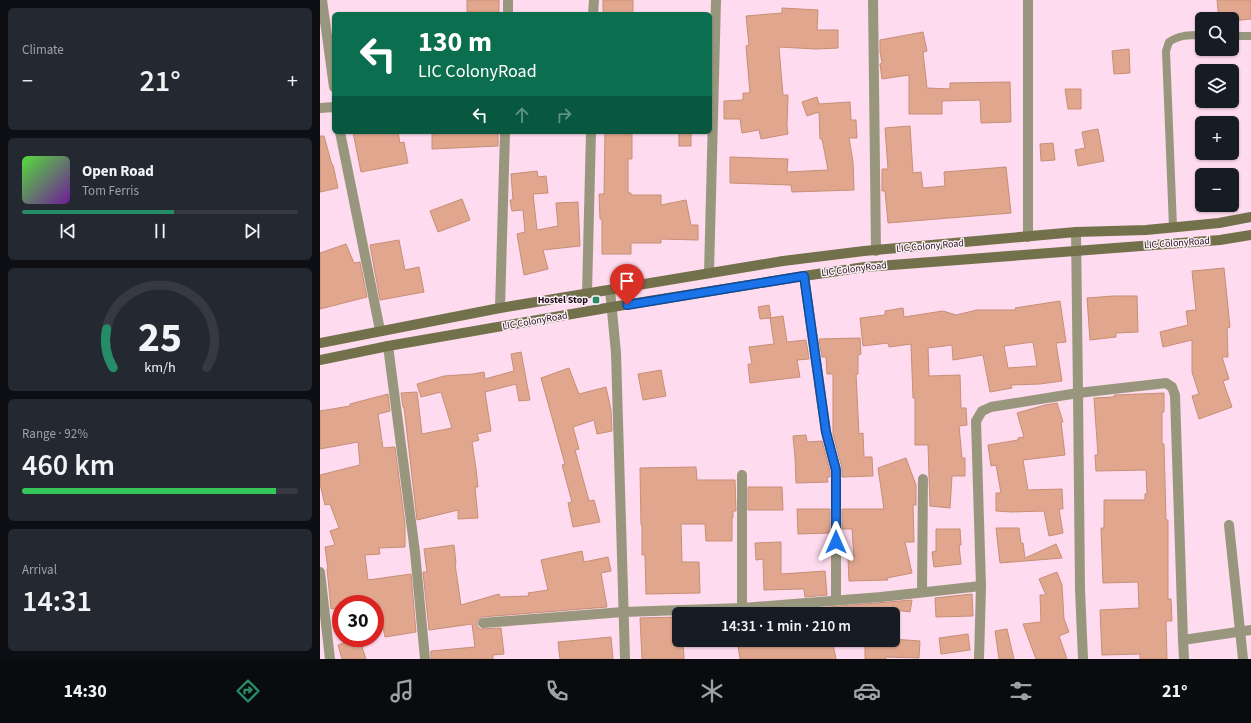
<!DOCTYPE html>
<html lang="en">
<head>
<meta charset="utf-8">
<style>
	:root { --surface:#171b24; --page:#242831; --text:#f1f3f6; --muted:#9ea1a6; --line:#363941; --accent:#268b67 }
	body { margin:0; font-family:"Source Sans 3",sans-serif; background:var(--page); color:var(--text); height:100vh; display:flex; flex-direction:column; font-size:15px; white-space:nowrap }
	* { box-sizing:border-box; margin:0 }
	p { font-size:13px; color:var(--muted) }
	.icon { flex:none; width:22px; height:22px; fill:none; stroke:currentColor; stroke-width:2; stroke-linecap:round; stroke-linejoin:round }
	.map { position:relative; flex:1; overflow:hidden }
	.details { display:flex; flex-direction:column; gap:8px; padding:8px; background:#0d0f14; width:320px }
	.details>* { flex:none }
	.top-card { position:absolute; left:12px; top:12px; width:380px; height:122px; border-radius:6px; box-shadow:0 1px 3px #0004; background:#0b6e4f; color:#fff; overflow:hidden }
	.buttons { position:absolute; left:875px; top:12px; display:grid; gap:8px }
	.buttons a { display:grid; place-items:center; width:44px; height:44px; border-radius:6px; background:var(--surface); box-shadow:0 1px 3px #0004; font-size:20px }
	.speed { position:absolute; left:12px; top:595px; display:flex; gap:8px; font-size:20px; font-weight:700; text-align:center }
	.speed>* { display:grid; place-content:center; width:52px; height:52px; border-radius:50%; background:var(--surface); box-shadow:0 1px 3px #0004; line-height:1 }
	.speed .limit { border:6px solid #d22; background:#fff; color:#111 }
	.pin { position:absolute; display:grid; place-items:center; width:34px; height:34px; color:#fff; margin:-41px -17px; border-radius:50% 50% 50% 0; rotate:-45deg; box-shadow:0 0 4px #0007 }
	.pin .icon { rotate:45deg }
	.me { position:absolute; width:44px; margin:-22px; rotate:0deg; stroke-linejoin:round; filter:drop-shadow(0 0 3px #0008) }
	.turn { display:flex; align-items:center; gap:14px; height:84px; padding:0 20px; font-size:18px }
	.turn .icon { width:52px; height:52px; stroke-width:2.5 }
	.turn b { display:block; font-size:28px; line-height:34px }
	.lanes { display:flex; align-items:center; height:38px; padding:0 20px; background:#0003; justify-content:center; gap:20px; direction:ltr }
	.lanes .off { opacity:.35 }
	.big { font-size:30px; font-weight:600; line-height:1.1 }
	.details .tile { flex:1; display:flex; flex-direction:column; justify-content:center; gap:6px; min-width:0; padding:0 14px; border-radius:6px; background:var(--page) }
	.details .dial { align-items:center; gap:0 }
	.dial svg { height:104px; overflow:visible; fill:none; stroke:var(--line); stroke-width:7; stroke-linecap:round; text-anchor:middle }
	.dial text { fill:var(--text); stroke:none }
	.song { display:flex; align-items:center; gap:12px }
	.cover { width:48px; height:48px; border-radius:6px; background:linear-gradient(135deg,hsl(110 70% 55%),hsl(280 70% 35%)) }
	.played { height:4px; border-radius:2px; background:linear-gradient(90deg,var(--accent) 55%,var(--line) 55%) }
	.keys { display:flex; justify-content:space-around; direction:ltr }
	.heat { display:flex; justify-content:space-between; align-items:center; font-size:22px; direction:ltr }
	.charge { height:6px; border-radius:3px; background:linear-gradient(90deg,#34c759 92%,var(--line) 0) }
	.trip { position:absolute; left:352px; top:607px; width:228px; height:40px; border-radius:6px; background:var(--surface); box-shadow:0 1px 3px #0004; font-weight:600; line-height:40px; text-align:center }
	.tab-bar { display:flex; height:64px; justify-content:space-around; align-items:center; background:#090b0e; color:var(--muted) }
	.tab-bar .icon { width:28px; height:28px }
	.tab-bar .selected { color:var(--accent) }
	.tab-bar b { font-size:18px; color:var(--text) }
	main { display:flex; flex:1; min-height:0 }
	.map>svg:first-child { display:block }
	.building { fill:#e1a78e; stroke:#c78e76; fill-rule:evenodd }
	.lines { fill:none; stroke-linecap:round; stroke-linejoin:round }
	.lane { stroke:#98977e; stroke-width:8 }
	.street { stroke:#98977e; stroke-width:10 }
	.secondary { stroke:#73704c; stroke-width:10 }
	.route-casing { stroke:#114b97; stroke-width:10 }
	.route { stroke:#1a73e8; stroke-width:7 }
	.poi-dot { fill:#268b67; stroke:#fcf0f6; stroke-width:1.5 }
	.labels { text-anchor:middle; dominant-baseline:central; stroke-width:3; stroke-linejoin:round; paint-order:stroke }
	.street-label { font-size:10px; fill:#24101c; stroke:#fcf0f6 }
	.poi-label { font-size:10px; font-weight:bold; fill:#24101c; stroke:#fcf0f6; text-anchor:end }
</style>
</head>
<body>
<main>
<section class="details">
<div class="tile"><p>Climate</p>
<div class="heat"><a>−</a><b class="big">21°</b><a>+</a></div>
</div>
<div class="tile">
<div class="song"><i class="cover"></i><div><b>Open Road</b><p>Tom Ferris</p></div></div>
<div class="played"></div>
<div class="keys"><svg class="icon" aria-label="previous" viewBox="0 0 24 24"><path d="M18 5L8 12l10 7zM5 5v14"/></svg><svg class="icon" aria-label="pause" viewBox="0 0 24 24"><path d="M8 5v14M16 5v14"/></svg><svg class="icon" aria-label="next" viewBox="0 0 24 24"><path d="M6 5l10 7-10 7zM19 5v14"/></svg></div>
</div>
<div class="tile dial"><svg viewBox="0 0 100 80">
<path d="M14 69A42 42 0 1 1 86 69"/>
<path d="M14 69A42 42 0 0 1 9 39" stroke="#268b67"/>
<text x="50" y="56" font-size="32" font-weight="700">25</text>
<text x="50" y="72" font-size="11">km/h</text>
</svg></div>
<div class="tile"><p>Range · 92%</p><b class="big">460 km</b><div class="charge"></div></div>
<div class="tile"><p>Arrival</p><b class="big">14:31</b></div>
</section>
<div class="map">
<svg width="931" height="659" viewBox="0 0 931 659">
	<rect width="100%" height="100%" fill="#fedbee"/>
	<g class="building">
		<rect x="147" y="0" width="32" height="12"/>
		<rect x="283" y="0" width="30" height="14"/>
		<polygon points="897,0 931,0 931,19 912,21 912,19 899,19"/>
		<polygon points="462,8 498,10 497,30 518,30 518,48 496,49 459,47 463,95 468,95 467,125 468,134 441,139 439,130 422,133 420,119 404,119 404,101 423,100 423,93 430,93 426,46 429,45 426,16 462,13"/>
		<polygon points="603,32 607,51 603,52 607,88 630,89 630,83 690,82 691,122 661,123 660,100 622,101 622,114 589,114 589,75 562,79 560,64 562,63 560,52 560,40"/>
		<polygon points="809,49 810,73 794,74 792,51"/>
		<polygon points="745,89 761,89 761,109 748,109"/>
		<polygon points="497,97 499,104 530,102 531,120 536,120 537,138 529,138 533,162 534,190 472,192 471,185 410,183 410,157 468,159 467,172 508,170 502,139 500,139 499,112 487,116 482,102"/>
		<polygon points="590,126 593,173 601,172 603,188 625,186 624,172 686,167 691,213 568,223 565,191 562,191 562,169 568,169 565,128"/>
		<polygon points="778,129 784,161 758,166 755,150 765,148 762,132"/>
		<polygon points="33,132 78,132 80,143 84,142 88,163 41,172"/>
		<polygon points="112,132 178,132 178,146 112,149"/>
		<polygon points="285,132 312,132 312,159 308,159 308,193 311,193 311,195 341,195 341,205 366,200 371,225 378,225 378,240 341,239 341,243 311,243 311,254 282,254 282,219 280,219 279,194 284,194"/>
		<rect x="359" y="132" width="12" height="14"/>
		<polygon points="0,136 4,136 12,165 13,165 18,188 0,192"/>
		<polygon points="733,143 735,160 721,161 720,144"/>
		<polygon points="217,171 218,177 226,176 228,193 213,194 217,230 238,226 236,203 258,202 260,246 223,250 228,269 204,275 197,234 205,232 203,210 192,211 190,200 193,200 191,174"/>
		<polygon points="142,199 150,220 118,232 110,211"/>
		<polygon points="79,240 85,270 99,267 104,292 60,300 50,245"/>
		<polygon points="26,244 34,263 40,262 47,297 0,309 0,253"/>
		<polygon points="904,268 910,327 907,328 908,357 902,357 909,379 903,381 912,407 879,419 872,396 879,394 872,372 872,340 843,347 840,332 868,325 866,311 876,310 872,271"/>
		<polygon points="793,296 817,296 818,332 796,333 796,337 770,340 767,298"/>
		<path d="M 740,301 L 746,342 L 736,343 L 742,381 L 720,384 L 691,385 L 692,388 L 670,392 L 663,355 L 633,360 L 632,345 L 608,348 L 609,376 L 640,375 L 641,408 L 646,408 L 647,425 L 639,426 L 642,458 L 645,458 L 645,476 L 632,476 L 630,508 L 610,506 L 608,445 L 595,445 L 595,398 L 593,398 L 591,344 L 569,347 L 568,343 L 543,346 L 540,318 L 565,315 L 565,311 L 583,308 L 584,317 L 623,311 L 636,315 L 657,310 L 696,310 L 695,308 ZM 713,342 L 717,366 L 688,368 L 684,346 Z"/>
		<polygon points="449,305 451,318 440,319 438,307"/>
		<polygon points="463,316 467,342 486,340 489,359 477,360 480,377 430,383 428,364 432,364 429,347 454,344 450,318"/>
		<polygon points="540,338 541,354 538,355 538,374 536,374 539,434 543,433 544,457 552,457 553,476 522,477 522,468 513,434 513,374 507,374 506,357 502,357 499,339"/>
		<polygon points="201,352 210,400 199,401 196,384 165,392 171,431 157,434 159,440 152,442 156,469 158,487 155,487 158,518 138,519 138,510 97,520 84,407 83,407 81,393 97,392 102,434 132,428 121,392 101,397 97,384 124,376 153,374 164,372 165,379 194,371 191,354"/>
		<polygon points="249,368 259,394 286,387 291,410 292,431 277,434 274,420 253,427 259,449 255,450 269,501 274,500 280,522 253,527 248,503 252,502 242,465 245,464 221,378"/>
		<polygon points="341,370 346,396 323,400 318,374"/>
		<polygon points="844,393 844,412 842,412 842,444 844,444 846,520 848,520 848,599 851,599 852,621 846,621 847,659 820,659 820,654 782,655 780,610 819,608 818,582 783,583 781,528 784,528 784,500 825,500 825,494 827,494 826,470 776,471 775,455 778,455 774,398 794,397 794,395 796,395"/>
		<polygon points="68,394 70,411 58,414 63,448 75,447 85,524 85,547 59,548 60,554 45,555 48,580 91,574 96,632 65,637 59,604 21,604 21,608 11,609 7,569 8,569 5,547 15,545 10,531 19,528 10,504 5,505 0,484 0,475 40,465 38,442 0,449 0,411 30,406 30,404"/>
		<polygon points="737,403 743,422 741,422 745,455 703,460 708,490 742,489 743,509 739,509 743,533 729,536 724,511 692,512 676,511 676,493 681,493 676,465 671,466 668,445 698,440 698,438 704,437 697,413 725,405"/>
		<polygon points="486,435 487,442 502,441 510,471 510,477 507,477 508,482 476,483 475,457 473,436"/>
		<polygon points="586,458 596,485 596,505 593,505 594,542 585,542 592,573 567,578 568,580 529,581 528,559 534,559 532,529 522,529 522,509 564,509 558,468"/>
		<polygon points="376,467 377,480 415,480 416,511 413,511 413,518 412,518 412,541 386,541 385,524 361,524 362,562 379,562 380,593 326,594 325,555 322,555 322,525 321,525 320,468"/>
		<polygon points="428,487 462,487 463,510 428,510"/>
		<polygon points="477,509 510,509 510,533 478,534"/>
		<polygon points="676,528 699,528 701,543 703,543 705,558 736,544 742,558 680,563"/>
		<polygon points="616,529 640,529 641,545 639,545 641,564 614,567 612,552 616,551"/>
		<polygon points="461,542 461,574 505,571 507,595 485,597 484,589 481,589 444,590 443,559 436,560 435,543"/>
		<polygon points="134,545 136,563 135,564 141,605 179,594 180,597 209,596 208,593 228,590 221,560 262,551 264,562 288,557 291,571 281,573 287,607 162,617 157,621 157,626 160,629 181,628 184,654 173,655 173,659 111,659 111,651 155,647 152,624 109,630 103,572 107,572 104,549"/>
		<polygon points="737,572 742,585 744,619 749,632 739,636 747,659 716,659 703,624 721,622 720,595 726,595 719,579"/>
		<polygon points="652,594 653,616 616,617 615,598"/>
		<polygon points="592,600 590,612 575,610 576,614 486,614 486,609"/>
		<polygon points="359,617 359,640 363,640 364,659 322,659 320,618"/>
		<polygon points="687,629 694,659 679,659 675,631"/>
		<polygon points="648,634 650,650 621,654 619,638"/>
		<polygon points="291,637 293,659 240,659 238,642"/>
		<polygon points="39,638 46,659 22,659 18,645"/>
		<polygon points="573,639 600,641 599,658 566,657 566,659 545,659 545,640"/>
		<polygon points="417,640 469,640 469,645 493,640 512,640 516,659 420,659"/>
	</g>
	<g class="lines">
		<g class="lane">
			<polyline points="912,36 931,36"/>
			<path d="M 853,227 L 846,51 L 849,42 C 859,35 869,35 882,35"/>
		</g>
		<g class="street">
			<polyline points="2,0 14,87"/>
			<polyline points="553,0 556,251"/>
			<polyline points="188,14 188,0"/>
			<polyline points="273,14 274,0"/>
			<polyline points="0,108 14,107"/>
			<polyline points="20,132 60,330"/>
			<polyline points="756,232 758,393 846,383 852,387 855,395 863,640 931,630"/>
			<polyline points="708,237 708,0"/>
			<polyline points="389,273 396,0"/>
			<polyline points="484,276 506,432 516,470 516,600"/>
			<polyline points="290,290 296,353 305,659"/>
			<polyline points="267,293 271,132"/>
			<polyline points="180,308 185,132"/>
			<polyline points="68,346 95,552 105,659"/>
			<polyline points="422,475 422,608"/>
			<polyline points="909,525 923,659"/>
			<polyline points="0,572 10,659"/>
			<polyline points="602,592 603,479"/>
			<polyline points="163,623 303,612 422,608 561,597 661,586"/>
			<polyline points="863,640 864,659"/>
			<polyline points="659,659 661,586 656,421 662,411 671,407 758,393 760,589 763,659"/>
		</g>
		<g class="secondary">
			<polyline points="0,343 180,308 463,261 544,251 756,232 826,230 899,223 931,217"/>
			<polyline points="0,360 68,346 292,307 484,276 545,267 900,240 931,235"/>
		</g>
	</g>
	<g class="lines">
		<g class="route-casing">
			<polyline id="route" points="307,305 484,276 506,432 516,470 516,542"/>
		</g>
		<use href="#route" class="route"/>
	</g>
	<rect class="poi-dot" x="272" y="296" width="8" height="8" rx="2"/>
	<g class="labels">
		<g class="street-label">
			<text transform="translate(857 243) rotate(-4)">LIC ColonyRoad</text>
			<text transform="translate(610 246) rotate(-5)">LIC Colony Road</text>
			<text transform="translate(534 269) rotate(-7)">LIC ColonyRoad</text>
			<text transform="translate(215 321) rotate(-10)">LIC ColonyRoad</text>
		</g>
		<g class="poi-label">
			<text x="268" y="300">Hostel Stop</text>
		</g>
	</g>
</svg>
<div class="buttons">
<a><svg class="icon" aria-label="search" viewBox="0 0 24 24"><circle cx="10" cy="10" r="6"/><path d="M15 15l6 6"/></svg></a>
<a><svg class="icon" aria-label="layers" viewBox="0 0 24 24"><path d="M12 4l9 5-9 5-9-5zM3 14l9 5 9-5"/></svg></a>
<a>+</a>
<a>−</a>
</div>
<div class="speed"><div class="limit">30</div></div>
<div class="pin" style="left:307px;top:305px;background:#d93025"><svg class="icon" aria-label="arrive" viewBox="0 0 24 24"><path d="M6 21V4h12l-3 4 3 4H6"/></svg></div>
<svg class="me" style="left:516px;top:542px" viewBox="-20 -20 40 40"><path d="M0-17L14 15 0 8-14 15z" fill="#1a73e8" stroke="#fff" stroke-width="4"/></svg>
<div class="trip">14:31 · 1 min · 210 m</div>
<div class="top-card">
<div class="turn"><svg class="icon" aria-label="left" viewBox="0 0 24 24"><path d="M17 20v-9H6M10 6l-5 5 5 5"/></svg><div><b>130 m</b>LIC ColonyRoad</div></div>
<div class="lanes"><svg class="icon" aria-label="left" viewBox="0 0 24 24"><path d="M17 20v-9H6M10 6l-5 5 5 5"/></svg><svg class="icon off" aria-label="ahead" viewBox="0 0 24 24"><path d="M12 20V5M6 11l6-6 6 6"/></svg><svg class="icon off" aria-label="right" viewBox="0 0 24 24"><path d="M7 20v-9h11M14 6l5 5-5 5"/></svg></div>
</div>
</div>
</main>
<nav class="tab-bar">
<b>14:30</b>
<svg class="icon selected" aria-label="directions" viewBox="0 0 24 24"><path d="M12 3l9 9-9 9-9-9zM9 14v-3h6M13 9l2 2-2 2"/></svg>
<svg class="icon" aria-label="music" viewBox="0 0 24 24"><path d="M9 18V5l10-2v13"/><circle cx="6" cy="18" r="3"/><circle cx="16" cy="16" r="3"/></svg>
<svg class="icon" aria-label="phone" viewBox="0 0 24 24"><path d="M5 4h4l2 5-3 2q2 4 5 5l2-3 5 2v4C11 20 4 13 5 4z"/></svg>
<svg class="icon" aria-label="climate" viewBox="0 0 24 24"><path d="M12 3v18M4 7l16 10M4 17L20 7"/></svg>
<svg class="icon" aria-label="car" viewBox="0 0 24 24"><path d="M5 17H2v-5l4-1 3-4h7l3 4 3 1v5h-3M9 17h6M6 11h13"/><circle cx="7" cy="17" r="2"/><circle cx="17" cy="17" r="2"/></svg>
<svg class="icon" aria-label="filters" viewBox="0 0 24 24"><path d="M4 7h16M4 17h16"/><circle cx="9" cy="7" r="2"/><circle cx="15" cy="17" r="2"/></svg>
<b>21°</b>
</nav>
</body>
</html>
